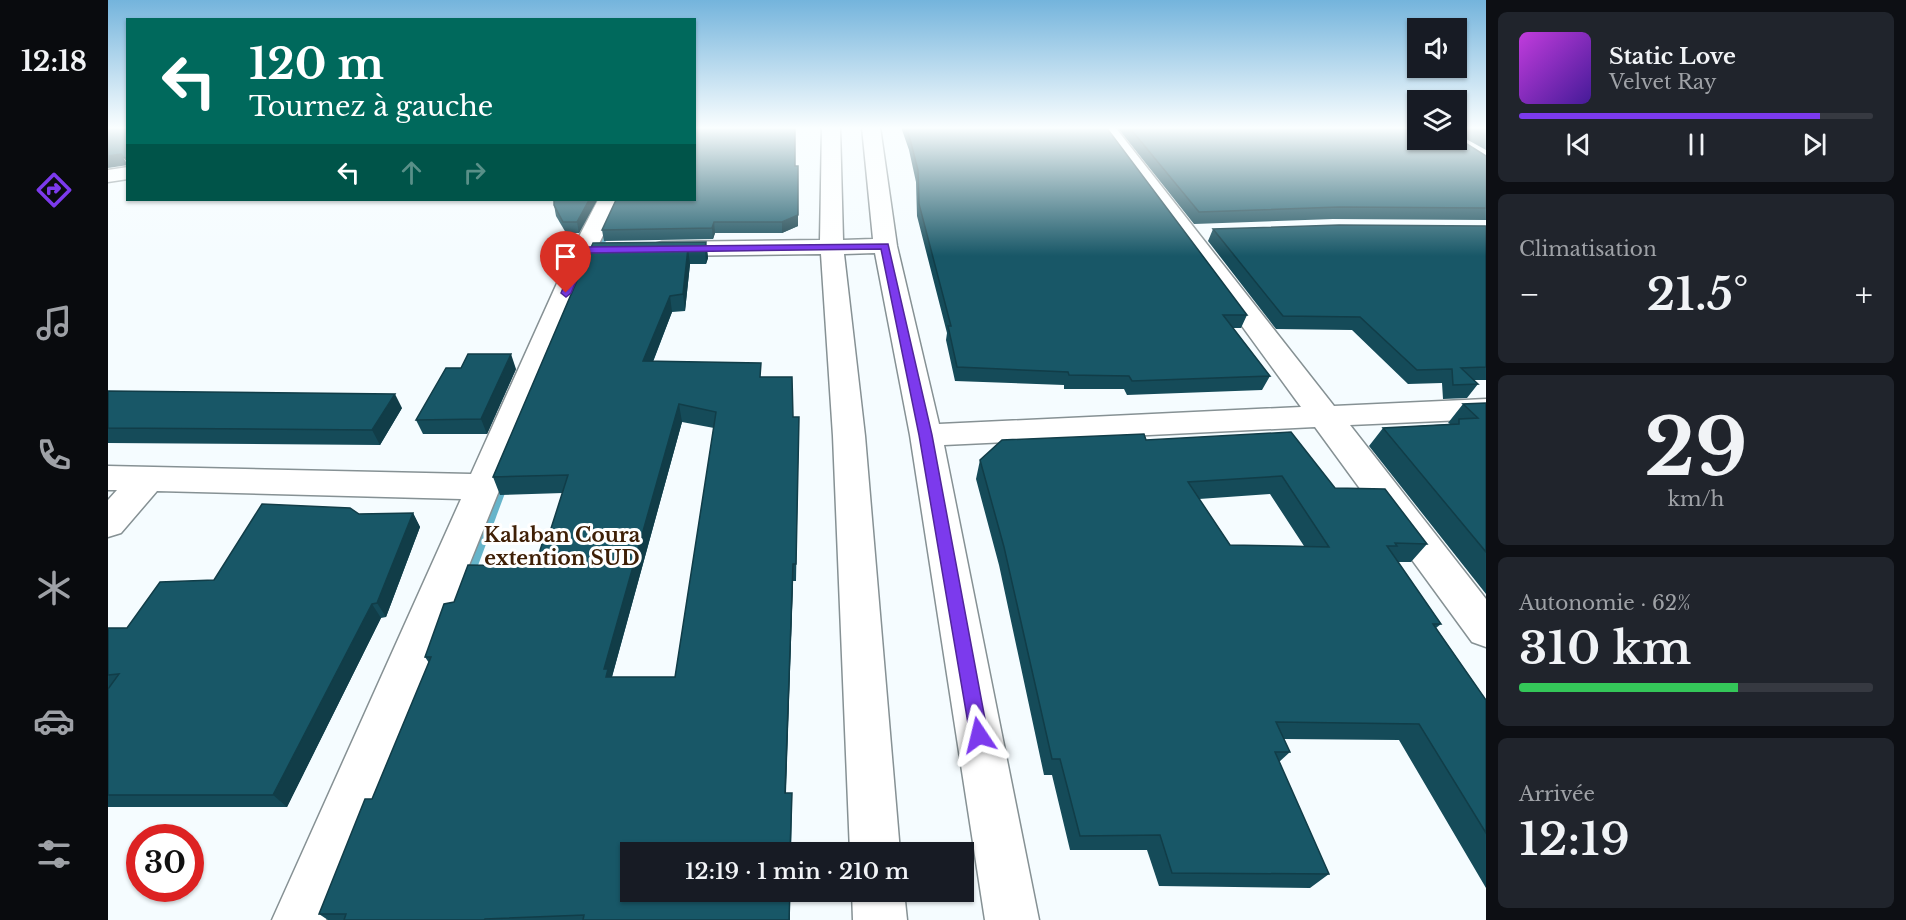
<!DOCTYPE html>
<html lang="fr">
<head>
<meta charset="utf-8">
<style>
	:root { --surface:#171b24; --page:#20242c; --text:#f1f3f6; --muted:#9ea1a6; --line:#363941; --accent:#7c3aed }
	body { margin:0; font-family:"Libre Baskerville",serif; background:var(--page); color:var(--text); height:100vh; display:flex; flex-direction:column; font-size:22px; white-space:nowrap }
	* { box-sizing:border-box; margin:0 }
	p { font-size:20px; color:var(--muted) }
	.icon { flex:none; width:33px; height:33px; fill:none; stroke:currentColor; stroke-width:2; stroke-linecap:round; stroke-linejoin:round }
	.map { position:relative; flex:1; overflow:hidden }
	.panel { display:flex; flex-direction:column; gap:12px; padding:12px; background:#0d0f14; width:420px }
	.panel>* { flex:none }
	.hud { position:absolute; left:18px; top:18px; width:570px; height:183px; border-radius:0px; box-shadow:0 2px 4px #0004; background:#00695c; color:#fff; overflow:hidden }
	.controls { position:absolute; left:1299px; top:18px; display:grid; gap:12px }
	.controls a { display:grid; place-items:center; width:60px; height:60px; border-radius:0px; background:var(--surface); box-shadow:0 2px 4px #0004; font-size:30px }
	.speed { position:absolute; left:18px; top:824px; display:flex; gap:12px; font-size:30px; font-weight:700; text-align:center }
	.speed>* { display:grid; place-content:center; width:78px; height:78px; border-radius:50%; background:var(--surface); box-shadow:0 2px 4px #0004; line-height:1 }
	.speed .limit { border:9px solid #d22; background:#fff; color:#111 }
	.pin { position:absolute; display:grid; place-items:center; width:51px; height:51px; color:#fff; margin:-62px -26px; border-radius:50% 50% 50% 0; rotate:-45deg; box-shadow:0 0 6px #0007 }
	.pin .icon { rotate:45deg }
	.me { position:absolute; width:66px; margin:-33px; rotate:350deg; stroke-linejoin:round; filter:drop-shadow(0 0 4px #0008) }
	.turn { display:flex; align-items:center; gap:21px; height:126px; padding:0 24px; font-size:27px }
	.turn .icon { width:78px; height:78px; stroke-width:2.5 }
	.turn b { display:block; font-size:42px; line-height:51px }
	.lanes { display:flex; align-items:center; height:57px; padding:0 24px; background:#0003; justify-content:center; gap:30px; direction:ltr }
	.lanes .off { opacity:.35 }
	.big { font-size:45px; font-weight:600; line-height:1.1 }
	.panel .card { flex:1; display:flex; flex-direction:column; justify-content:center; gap:9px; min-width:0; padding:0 21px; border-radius:9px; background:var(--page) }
	.panel .dial { align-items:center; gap:0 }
	.dial b { font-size:78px; line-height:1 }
	.song { display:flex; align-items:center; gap:18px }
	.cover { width:72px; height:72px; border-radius:9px; background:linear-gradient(135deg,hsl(290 70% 55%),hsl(260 70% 35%)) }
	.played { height:6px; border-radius:3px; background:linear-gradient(90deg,var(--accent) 85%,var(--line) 85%) }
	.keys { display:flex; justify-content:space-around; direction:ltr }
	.heat { display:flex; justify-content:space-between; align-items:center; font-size:33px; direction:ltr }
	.charge { height:9px; border-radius:4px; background:linear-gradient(90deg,#34c759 62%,var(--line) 0) }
	.trip { position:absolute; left:512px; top:842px; width:354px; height:60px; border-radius:0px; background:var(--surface); box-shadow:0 2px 4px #0004; font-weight:600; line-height:60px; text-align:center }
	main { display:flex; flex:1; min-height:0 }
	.tabs { display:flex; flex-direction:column; width:108px; justify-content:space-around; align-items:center; background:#090b0e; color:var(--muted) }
	.tabs .icon { width:42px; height:42px }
	.tabs .selected { color:var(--accent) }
	.tabs b { font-size:27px; color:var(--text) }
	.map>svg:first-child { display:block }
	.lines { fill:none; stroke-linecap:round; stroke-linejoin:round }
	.stream { fill:#66b4ca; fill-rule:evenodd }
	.street-casing { stroke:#869194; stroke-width:3 }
	.street { fill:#fff; fill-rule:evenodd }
	.wall { fill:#154b59; fill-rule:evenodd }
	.shaded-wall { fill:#113d48 }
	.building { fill:#185767; stroke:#113d48; stroke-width:1.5; fill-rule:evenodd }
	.route { fill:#7c3aed; stroke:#51269a; stroke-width:1.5 }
	.labels { text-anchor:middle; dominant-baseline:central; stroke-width:6; stroke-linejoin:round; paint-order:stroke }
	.quarter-label { font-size:20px; font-weight:bold; fill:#3f2007; stroke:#fff }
</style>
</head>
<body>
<main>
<nav class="tabs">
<b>12:18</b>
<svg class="icon selected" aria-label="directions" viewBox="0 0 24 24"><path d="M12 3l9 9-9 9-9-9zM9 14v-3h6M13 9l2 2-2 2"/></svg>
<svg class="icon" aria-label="music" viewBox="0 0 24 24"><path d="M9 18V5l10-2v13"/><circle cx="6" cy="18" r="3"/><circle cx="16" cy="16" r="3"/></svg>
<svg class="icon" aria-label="phone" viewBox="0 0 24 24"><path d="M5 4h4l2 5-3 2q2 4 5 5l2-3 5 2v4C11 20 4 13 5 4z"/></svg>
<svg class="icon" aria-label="climate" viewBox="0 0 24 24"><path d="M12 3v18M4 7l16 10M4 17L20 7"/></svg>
<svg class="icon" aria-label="car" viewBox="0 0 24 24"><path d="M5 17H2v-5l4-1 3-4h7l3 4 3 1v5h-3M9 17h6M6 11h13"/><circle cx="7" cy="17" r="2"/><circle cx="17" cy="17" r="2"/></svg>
<svg class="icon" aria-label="filters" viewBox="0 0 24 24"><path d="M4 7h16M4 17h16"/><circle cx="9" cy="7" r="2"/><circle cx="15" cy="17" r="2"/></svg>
</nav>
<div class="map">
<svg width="1378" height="920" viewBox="0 0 1378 920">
	<rect width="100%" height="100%" fill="#f5fcff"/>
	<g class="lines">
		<g class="stream">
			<polygon points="506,200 514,200 492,256 485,258 484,256"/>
			<polygon points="397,473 403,477 365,579 363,583 358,585 353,583 351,579 391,477"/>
		</g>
		<g class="street-casing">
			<g id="street">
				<polygon points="714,127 732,127 735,240 765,239 754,127 772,127 789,246 831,424 1193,407 989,127 1007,127 1226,406 1378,399 1378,419 1242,425 1378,599 1378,647 1364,642 1207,427 836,445 931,920 877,920 802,435 767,253 736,254 757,436 792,852 742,852 725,436 713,254 554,256 546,254 542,249 546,244 554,242 712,240"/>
				<polygon points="20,167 20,179 0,182 0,170"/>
				<polygon points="490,200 512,200 488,250 218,920 164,920 353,499 49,491 13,533 0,537 0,500 9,490 0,490 0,466 363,474 464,250"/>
				<polygon points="744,891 796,891 799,920 745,920"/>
			</g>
		</g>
		<use href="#street" class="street"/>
	</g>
	<g class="wall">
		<polygon points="793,127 998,127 1139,315 1133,328 1125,328 1162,376 1154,390 1019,395 1016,389 956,389 956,385 847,381 838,340 839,333 809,216 808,182 801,150"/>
		<polygon points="1009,127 1310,127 1378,156 1378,220 1225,219 1086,224"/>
		<polygon points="1348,127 1378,127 1378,150 1349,134 1348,135"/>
		<polygon points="687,166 690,226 674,233 607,233 605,239 496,241 494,230"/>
		<polygon points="489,200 471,233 458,233 448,216 446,205"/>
		<polygon points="1378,226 1378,380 1366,380 1370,384 1359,398 1335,399 1334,383 1300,384 1244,330 1168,329 1100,241 1105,229"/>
		<path d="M 598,242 L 600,258 L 598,264 L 582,264 L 577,311 L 564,312 L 545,362 L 654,377 L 685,417 L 691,417 L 688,581 L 685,581 L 678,793 L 684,808 L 683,852 L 522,852 L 522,891 L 682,891 L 682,920 L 220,920 L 211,914 L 264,799 L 321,663 L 317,657 L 346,602 L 427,566 L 439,541 L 455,493 L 392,495 L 385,477 L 485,243 ZM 574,422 L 606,428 L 567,677 L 504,677 Z"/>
		<polygon points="408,369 379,434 315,434 308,420"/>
		<polygon points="0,391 294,408 272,445 0,443"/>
		<polygon points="1378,403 1378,594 1261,446 1275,428 1342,424 1340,423 1355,404"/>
		<path d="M 1038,440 L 1227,488 L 1319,544 L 1303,562 L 1290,562 L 1333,624 L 1328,628 L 1378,700 L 1378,888 L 1291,740 L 1175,739 L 1182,752 L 1171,762 L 1221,874 L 1202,888 L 1051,886 L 1039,850 L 962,850 L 944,775 L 936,775 L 891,565 L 868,479 L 872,460 ZM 1162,494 L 1196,546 L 1122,545 L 1091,499 Z"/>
		<polygon points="305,513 312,527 278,617 273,618 179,807 0,807 0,628 19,628 106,580 251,514"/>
	</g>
	<g class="shaded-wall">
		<polygon points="13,154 20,165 0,168 0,156"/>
		<polygon points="20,157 20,164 16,158"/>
		<polygon points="481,200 489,200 471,233 469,222"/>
		<polygon points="690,215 690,226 674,233 674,222"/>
		<polygon points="606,222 607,233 605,239 604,228"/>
		<polygon points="598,242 600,258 598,264 597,248"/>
		<polygon points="580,248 582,264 577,311 575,294"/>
		<polygon points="562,296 564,312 538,379 535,361"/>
		<polygon points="403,354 408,369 379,434 373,419"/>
		<polygon points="287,394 294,408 272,445 264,430"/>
		<polygon points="571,404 574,422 503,680 504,694 496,669"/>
		<polygon points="305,513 312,527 278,617 269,603"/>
		<polygon points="685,564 685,581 677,808 677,793"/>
		<polygon points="264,604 273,618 179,807 165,795"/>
	</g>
	<g class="building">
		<polygon points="0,127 20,127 20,157 16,158 13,154 0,156"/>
		<polygon points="586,127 687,127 687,166 690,166 690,215 674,222 606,222 604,228 494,230 508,200 586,200"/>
		<polygon points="798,127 998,127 1139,315 1115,315 1162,376 1024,381 1021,376 961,375 960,372 849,367 840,326 843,326 811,204 810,170 802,139"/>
		<polygon points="1021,127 1310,127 1310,140 1348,140 1348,137 1378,156 1378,208 1231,207 1091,212"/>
		<polygon points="1362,127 1378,127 1378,136"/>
		<polygon points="446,200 481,200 469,222 455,222 446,205"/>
		<polygon points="1231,225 1378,226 1378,367 1353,368 1370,384 1345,385 1344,369 1309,370 1252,317 1175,316 1105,229"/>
		<path d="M 598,242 L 597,248 L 580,248 L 575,294 L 562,296 L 535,361 L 653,363 L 652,377 L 684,377 L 685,417 L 691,417 L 688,564 L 685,564 L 677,793 L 684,793 L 682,852 L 522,852 L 522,891 L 682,891 L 681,920 L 475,920 L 476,915 L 377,919 L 376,920 L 236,920 L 238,914 L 211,914 L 257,799 L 264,799 L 323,657 L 317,657 L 336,604 L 346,602 L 360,565 L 427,566 L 435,541 L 439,541 L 460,475 L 385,477 L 485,243 ZM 571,404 L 608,412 L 567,677 L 498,677 L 500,669 L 496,669 Z"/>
		<polygon points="360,354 403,354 373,419 308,420 338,368 353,368"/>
		<polygon points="0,391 287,394 264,430 0,428"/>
		<polygon points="1378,403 1378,552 1275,428 1351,424 1351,419 1370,418 1355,404"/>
		<path d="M 1183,432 L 1227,488 L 1277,489 L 1319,544 L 1287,543 L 1289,546 L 1279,546 L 1333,624 L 1325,624 L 1378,700 L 1378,833 L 1311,724 L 1168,722 L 1182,752 L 1167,752 L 1221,874 L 1064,873 L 1052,835 L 972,836 L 952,759 L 944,759 L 896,547 L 872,460 L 894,440 L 1036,434 L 1038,440 ZM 1174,476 L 1221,547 L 1122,545 L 1080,482 Z"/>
		<polygon points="154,504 242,508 251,514 305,513 269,603 264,604 165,795 0,795 0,689 11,674 0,675 0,628 19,628 52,582 106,580"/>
	</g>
	<linearGradient id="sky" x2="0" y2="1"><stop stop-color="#74b4dc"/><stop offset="0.5" stop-color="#fafeff"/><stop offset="1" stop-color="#fafeff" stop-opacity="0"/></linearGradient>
	<rect width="1378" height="256" fill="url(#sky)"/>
	<polygon class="route" points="780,244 824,435 880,735 878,742 871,744 864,742 862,735 811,435 773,249 480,253 463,293 458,297 453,293 471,250 476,247"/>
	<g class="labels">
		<g class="quarter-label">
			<text x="454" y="535">Kalaban Coura<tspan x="454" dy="23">extention SUD</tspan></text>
		</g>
	</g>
</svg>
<div class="controls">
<a><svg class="icon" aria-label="sound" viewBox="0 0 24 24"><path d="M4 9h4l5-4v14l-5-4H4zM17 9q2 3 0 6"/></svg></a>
<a><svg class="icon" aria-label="layers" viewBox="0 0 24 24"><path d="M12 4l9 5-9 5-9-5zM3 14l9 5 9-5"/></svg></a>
</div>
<div class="speed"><div class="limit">30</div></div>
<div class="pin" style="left:458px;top:293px;background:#d93025"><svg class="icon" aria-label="arrive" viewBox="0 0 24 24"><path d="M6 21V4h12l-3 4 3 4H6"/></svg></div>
<svg class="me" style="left:871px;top:735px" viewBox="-20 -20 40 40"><path d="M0-17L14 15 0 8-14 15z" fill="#7c3aed" stroke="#fff" stroke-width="4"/></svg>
<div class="trip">12:19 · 1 min · 210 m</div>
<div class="hud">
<div class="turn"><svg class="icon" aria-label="left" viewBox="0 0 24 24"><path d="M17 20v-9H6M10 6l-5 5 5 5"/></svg><div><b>120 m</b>Tournez à gauche</div></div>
<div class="lanes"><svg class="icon" aria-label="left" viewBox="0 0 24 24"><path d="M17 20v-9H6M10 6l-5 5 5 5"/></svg><svg class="icon off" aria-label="ahead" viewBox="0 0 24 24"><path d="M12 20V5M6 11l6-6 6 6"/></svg><svg class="icon off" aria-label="right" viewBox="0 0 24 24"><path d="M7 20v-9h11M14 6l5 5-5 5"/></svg></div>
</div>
</div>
<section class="panel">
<div class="card">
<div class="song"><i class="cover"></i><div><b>Static Love</b><p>Velvet Ray</p></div></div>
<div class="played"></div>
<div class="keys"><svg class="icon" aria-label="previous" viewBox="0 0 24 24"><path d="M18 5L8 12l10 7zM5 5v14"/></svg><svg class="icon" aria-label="pause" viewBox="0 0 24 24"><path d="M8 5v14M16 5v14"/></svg><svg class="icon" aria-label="next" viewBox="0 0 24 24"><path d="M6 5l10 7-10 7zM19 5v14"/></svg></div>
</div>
<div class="card"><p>Climatisation</p>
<div class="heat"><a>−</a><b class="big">21.5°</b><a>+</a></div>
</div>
<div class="card dial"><b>29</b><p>km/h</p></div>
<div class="card"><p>Autonomie · 62%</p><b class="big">310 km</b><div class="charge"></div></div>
<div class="card"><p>Arrivée</p><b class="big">12:19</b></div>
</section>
</main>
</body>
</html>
